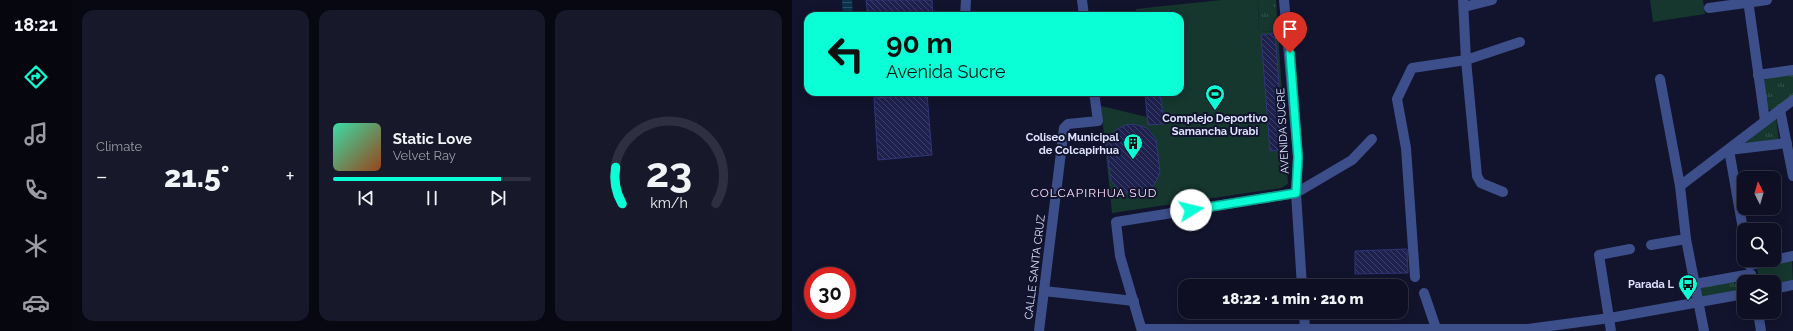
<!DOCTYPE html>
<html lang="en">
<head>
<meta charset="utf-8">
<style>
	:root { --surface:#0e0f22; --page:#17182a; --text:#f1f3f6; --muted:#9b9ca5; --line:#2e2f40; --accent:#0affd6 }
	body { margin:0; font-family:Raleway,sans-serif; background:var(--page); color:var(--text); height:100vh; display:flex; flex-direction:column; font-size:15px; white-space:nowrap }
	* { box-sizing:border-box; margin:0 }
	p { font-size:13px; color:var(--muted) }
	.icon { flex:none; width:22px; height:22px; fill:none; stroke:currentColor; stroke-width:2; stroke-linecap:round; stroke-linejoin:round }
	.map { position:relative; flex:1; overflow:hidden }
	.sheet { display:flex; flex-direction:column; gap:10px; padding:10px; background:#080813; width:720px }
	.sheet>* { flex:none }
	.guide { position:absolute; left:12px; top:12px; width:380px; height:84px; border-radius:12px; box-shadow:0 2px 10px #0003,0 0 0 1px var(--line); background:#0affd6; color:#111; overflow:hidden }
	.needle { width:26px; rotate:355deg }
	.controls { position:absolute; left:945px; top:171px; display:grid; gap:8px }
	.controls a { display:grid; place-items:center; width:44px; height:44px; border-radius:8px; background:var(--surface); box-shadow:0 2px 10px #0003,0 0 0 1px var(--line); font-size:20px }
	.speed { position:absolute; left:12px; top:267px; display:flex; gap:8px; font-size:20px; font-weight:700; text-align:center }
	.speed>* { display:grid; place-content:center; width:52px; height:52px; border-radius:50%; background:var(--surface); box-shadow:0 2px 10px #0003,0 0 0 1px var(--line); line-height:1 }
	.speed .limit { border:6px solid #d22; background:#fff; color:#111 }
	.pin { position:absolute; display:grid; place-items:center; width:34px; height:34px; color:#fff; margin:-41px -17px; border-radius:50% 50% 50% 0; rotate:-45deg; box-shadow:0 0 4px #0007 }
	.pin .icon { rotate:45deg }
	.me { position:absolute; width:44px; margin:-22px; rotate:81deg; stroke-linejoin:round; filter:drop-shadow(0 0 3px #0008) }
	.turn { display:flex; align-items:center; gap:14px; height:84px; padding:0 16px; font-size:18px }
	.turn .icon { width:52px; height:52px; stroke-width:2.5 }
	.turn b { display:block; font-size:28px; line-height:34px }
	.big { font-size:30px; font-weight:800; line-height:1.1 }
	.sheet .tile { flex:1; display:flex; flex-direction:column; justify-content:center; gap:6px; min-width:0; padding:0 14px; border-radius:12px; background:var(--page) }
	.sheet .dial { align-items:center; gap:0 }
	.dial svg { height:104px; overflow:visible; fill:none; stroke:var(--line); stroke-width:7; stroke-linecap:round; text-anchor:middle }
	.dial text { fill:var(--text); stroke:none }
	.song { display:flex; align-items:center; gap:12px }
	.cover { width:48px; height:48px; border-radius:6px; background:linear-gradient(135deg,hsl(160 70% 55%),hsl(20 70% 35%)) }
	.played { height:4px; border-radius:2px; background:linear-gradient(90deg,var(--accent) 85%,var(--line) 85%) }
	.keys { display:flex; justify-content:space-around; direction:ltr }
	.heat { display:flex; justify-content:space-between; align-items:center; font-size:22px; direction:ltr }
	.sheet .tiles { flex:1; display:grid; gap:10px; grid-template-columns:repeat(3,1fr) }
	.trip { position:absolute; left:386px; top:279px; width:230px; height:40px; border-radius:12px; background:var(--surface); box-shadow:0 2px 10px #0003,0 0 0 1px var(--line); font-weight:800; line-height:40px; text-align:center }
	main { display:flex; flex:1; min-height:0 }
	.menu { display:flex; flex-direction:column; width:72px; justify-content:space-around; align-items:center; background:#06060e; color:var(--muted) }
	.menu .icon { width:28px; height:28px }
	.menu .current { color:var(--accent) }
	.menu b { font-size:18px; color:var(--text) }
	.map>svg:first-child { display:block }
	.park { fill:url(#park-tufts) }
	.garden { fill:#15372d }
	.water { fill:url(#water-rules) }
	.building { fill:url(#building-back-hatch); stroke:#30357a }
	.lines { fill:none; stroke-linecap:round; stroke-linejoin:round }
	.minor { stroke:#3d4f8b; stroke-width:10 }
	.route-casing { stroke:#06a68b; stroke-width:10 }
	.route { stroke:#0affd6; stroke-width:7 }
	.labels { text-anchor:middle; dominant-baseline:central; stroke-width:4; stroke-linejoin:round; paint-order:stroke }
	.poi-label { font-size:11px; font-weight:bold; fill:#dee3ff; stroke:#12142d; text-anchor:end }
	.street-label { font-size:11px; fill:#dee3ff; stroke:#12142d }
	.neighbourhood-label { font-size:12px; letter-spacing:1px; fill:#ffe0fc; stroke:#12142d }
</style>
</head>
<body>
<main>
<nav class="menu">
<b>18:21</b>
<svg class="icon current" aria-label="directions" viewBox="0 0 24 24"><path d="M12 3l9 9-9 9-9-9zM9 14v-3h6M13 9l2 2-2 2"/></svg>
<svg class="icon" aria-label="music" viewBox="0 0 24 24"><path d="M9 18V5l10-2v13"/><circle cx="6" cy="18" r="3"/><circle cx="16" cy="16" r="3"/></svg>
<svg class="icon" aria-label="phone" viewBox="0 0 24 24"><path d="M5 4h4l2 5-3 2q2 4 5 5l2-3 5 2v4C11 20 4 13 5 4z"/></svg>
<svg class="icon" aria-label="climate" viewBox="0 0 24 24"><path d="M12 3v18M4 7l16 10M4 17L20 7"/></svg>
<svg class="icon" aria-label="car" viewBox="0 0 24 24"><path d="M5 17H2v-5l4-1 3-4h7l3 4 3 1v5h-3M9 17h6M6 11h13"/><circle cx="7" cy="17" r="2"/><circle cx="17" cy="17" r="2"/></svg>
</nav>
<section class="sheet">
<div class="tiles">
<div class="tile"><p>Climate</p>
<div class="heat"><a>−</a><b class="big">21.5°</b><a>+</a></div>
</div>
<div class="tile">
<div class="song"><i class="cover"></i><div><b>Static Love</b><p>Velvet Ray</p></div></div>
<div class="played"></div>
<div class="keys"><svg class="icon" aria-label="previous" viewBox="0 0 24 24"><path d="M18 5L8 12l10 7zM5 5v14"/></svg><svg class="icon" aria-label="pause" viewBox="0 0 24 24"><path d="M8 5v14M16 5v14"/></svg><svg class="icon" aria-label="next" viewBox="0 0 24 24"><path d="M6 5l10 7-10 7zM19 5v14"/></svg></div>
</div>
<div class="tile dial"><svg viewBox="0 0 100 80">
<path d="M14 69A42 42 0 1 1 86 69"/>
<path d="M14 69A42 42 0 0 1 9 41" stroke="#0affd6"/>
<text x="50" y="56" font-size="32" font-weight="700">23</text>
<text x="50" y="72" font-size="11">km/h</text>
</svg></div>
</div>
</section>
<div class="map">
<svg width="1001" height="331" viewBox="0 0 1001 331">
	<defs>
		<pattern id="park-tufts" width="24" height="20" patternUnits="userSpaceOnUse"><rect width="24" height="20" fill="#15372d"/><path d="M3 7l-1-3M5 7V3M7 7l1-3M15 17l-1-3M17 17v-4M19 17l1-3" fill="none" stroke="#37544c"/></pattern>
		<pattern id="water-rules" width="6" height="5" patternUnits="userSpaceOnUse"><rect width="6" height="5" fill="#0b344c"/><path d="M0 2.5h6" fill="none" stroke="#2e5167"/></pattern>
		<pattern id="building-back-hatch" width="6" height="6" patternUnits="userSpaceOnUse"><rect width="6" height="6" fill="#1e214e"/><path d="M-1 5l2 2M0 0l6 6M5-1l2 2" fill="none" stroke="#3e4169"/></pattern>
	</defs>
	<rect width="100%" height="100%" fill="#12142d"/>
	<g class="park">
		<polygon points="466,0 484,0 486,31 467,32"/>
		<polygon points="1001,74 1001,95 981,111 975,109 971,82 975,78"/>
		<polygon points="984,118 987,141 952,144"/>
		<polygon points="956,276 957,282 952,282 952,291 907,299 905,285"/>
	</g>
	<g class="garden">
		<polygon points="429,0 466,0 467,32 486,31 496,184 489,188 320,213 309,106 355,117 353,92 388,92 388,16 345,16 344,9"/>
		<polygon points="858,0 911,0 913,14 861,22"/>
		<polygon points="1000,261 1001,282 982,285 982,282 967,282 965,267"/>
	</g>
	<polygon class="water" points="50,0 60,0 61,16 51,16"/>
	<g class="building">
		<polygon points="74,0 140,0 141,16 76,16"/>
		<polygon points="483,33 492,150 478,151 469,35"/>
		<polygon points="353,92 368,92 372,124 356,125"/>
		<polygon points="135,94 140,155 86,160 82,98"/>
		<polygon points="342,124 355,128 364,139 368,172 365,180 360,187 348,194 340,194 327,190 319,180 314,147 319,135 325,129 334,125"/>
		<polygon points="615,249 616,273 563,274 563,251"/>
	</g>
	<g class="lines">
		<g class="minor">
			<polyline points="290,0 292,16"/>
			<polyline points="492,0 506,157 504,193 510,286"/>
			<polyline points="671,0 674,60 685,176 689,183 711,192"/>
			<polyline points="956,0 973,121"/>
			<polyline points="672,7 700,0"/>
			<polyline points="917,8 975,0"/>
			<polyline points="173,16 174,0"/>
			<polyline points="966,75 1001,70"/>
			<polyline points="868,79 888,186 894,239 912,331"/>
			<polyline points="988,110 1001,176"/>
			<polyline points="937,150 952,235"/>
			<polyline points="937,150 995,143"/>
			<polyline points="888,186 1001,100"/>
			<polyline points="859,245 894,239"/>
			<polyline points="957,265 1001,256"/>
			<polyline points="623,277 614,148 605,99 620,68 674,60 728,42"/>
			<polyline points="903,284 959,274"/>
			<polyline points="982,289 1001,285"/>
			<polyline points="252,291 342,301"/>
			<polyline points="632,293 645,331"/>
			<polyline points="512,312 513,331"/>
			<polyline points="966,312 969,331"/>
			<polyline points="350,329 736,329 818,318 952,294"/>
			<polyline points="247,331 272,128 276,124 306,121 302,92"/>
			<polyline points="350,331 328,256 324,222 504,193 560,160 580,139"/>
			<polyline points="819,331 807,255 838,249"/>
		</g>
	</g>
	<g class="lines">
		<g class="route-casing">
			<polyline id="route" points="399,210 504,193 506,157 498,53"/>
		</g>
		<use href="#route" class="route"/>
	</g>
	<defs>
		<g id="stadium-pin" transform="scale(1)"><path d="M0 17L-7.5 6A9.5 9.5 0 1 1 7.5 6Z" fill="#0affd6" stroke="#12142d"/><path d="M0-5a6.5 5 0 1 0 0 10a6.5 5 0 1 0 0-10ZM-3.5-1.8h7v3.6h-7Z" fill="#111"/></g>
		<g id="building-pin" transform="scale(1)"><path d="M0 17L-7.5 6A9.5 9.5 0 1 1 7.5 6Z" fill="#0affd6" stroke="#12142d"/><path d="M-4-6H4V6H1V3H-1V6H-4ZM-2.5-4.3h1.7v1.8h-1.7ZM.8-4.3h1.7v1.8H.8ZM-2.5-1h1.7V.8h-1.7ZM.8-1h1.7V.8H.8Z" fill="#111"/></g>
		<g id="bus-pin" transform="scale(1)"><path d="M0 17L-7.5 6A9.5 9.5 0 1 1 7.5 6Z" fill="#0affd6" stroke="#12142d"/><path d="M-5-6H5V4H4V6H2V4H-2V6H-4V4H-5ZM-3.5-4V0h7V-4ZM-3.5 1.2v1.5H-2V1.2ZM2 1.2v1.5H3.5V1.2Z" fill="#111"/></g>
	</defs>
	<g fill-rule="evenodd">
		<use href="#stadium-pin" x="423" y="94"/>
		<use href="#building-pin" x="341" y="143"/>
		<use href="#bus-pin" x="896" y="284"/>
	</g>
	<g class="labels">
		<g class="poi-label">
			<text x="423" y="118" text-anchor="middle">Complejo Deportivo<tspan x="423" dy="13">Samancha Urabi</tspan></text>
			<text x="327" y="137">Coliseo Municipal<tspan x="327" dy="13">de Colcapirhua</tspan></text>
			<text x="882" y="284">Parada L</text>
		</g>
		<g class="street-label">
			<text transform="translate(491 131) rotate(-93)">AVENIDA SUCRE</text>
			<text transform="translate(243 267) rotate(-83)">CALLE SANTA CRUZ</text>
		</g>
		<g class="neighbourhood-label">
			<text x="302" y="193">COLCAPIRHUA SUD</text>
		</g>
	</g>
</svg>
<div class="controls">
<a><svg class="needle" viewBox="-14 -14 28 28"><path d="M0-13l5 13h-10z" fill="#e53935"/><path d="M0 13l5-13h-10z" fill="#9b9ca5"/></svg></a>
<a><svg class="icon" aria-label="search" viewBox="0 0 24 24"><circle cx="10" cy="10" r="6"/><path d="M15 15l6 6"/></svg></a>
<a><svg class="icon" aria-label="layers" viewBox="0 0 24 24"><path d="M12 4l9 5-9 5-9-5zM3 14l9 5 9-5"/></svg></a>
</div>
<div class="speed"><div class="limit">30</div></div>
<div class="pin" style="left:498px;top:53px;background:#d93025"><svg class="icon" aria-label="arrive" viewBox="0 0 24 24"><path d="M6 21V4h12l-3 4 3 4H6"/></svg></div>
<svg class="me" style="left:399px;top:210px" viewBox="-20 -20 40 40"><circle r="19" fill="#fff"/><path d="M0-13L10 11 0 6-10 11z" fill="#0affd6"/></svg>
<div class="trip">18:22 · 1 min · 210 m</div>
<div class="guide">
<div class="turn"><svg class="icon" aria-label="left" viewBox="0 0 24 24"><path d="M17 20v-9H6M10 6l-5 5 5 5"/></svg><div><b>90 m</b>Avenida Sucre</div></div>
</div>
</div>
</main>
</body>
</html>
